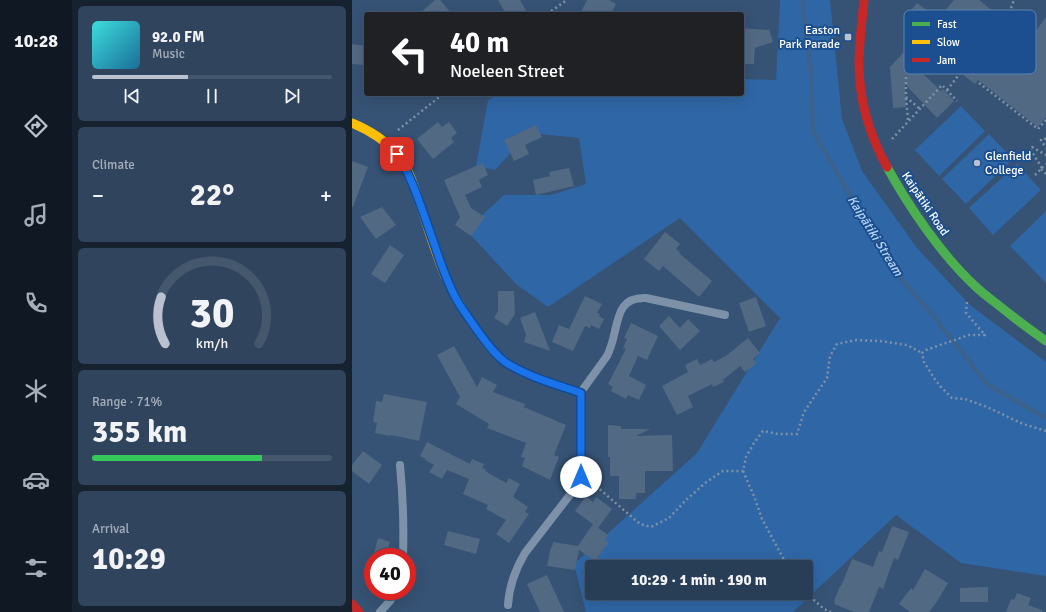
<!DOCTYPE html>
<html lang="en">
<head>
<meta charset="utf-8">
<style>
	:root { --surface:#283e57; --page:#30455d; --text:#f1f3f6; --muted:#a5aeba; --line:#44576d; --accent:#b9c2ce }
	body { margin:0; font-family:Signika,sans-serif; background:var(--page); color:var(--text); height:100vh; display:flex; flex-direction:column; font-size:15px; white-space:nowrap }
	* { box-sizing:border-box; margin:0 }
	p { font-size:13px; color:var(--muted) }
	.icon { flex:none; width:22px; height:22px; fill:none; stroke:currentColor; stroke-width:2; stroke-linecap:round; stroke-linejoin:round }
	.map { position:relative; flex:1; overflow:hidden }
	.sheet { display:flex; flex-direction:column; gap:6px; padding:6px; background:#162230; width:280px }
	.sheet>* { flex:none }
	.banner { position:absolute; left:12px; top:12px; width:380px; height:84px; border-radius:4px; box-shadow:0 4px 16px #0002,0 0 0 1px var(--line); background:#202124; color:#fff; overflow:hidden }
	.speed { position:absolute; left:12px; top:548px; display:flex; gap:8px; font-size:20px; font-weight:700; text-align:center }
	.speed>* { display:grid; place-content:center; width:52px; height:52px; border-radius:50%; background:var(--surface); box-shadow:0 4px 16px #0002,0 0 0 1px var(--line); line-height:1 }
	.speed .limit { border:6px solid #d22; background:#fff; color:#111 }
	.pin { position:absolute; display:grid; place-items:center; width:34px; height:34px; color:#fff; margin:-17px; border-radius:8px; box-shadow:0 2px 6px #0006 }
	.me { position:absolute; width:44px; margin:-22px; rotate:0deg; stroke-linejoin:round; filter:drop-shadow(0 0 3px #0008) }
	.turn { display:flex; align-items:center; gap:14px; height:84px; padding:0 20px; font-size:18px }
	.turn .icon { width:52px; height:52px; stroke-width:2.5 }
	.turn b { display:block; font-size:28px; line-height:34px }
	.big { font-size:30px; font-weight:700; line-height:1.1 }
	.sheet .card { flex:1; display:flex; flex-direction:column; justify-content:center; gap:6px; min-width:0; padding:0 14px; border-radius:6px; background:var(--page) }
	.sheet .dial { align-items:center; gap:0 }
	.dial svg { height:104px; overflow:visible; fill:none; stroke:var(--line); stroke-width:7; stroke-linecap:round; text-anchor:middle }
	.dial text { fill:var(--text); stroke:none }
	.song { display:flex; align-items:center; gap:12px }
	.cover { width:48px; height:48px; border-radius:6px; background:linear-gradient(135deg,hsl(180 70% 55%),hsl(200 70% 35%)) }
	.played { height:4px; border-radius:2px; background:linear-gradient(90deg,var(--accent) 40%,var(--line) 40%) }
	.keys { display:flex; justify-content:space-around; direction:ltr }
	.heat { display:flex; justify-content:space-between; align-items:center; font-size:22px; direction:ltr }
	.charge { height:6px; border-radius:3px; background:linear-gradient(90deg,#34c759 71%,var(--line) 0) }
	.trip { position:absolute; left:233px; top:560px; width:228px; height:40px; border-radius:4px; background:var(--surface); box-shadow:0 4px 16px #0002,0 0 0 1px var(--line); font-weight:700; line-height:40px; text-align:center }
	main { display:flex; flex:1; min-height:0 }
	.menu { display:flex; flex-direction:column; width:72px; justify-content:space-around; align-items:center; background:#101923; color:var(--muted) }
	.menu .icon { width:28px; height:28px }
	.menu .on { color:var(--accent) }
	.menu b { font-size:18px; color:var(--text) }
	.map>svg:first-child { display:block }
	.green { fill:#2f66a5; fill-rule:evenodd }
	.lines { fill:none; stroke-linecap:round; stroke-linejoin:round }
	.stream { stroke:#3b618d; stroke-width:4.5 }
	.building { fill:#526984 }
	.path { stroke:#7d92a8; stroke-width:2.5; stroke-dasharray:2 3; stroke-linecap:butt }
	.lane { stroke:#7d92a8; stroke-width:8 }
	.fast { stroke:#4caf50; stroke-width:9 }
	.slow { stroke:#ffc107; stroke-width:9 }
	.jam { stroke:#c62828; stroke-width:9 }
	.route-casing { stroke:#114b97; stroke-width:10 }
	.route { stroke:#1a73e8; stroke-width:7 }
	.poi-dot { fill:#b9c2ce; stroke:#1b4f8f; stroke-width:1.5 }
	.labels { text-anchor:middle; dominant-baseline:central; stroke-width:4; stroke-linejoin:round; paint-order:stroke }
	.poi-label { font-size:12px; fill:#fff; stroke:#1b4f8f; text-anchor:end }
	.street-label { font-size:12px; fill:#fff; stroke:#1b4f8f }
	.water-label { font-size:13px; font-style:italic; fill:#b5d3f5; stroke:#1b4f8f }
	.key { fill:#1b4f8f; stroke:#5f84b1; stroke-width:1 }
	.key-label { font-size:11px; fill:#fff }
</style>
</head>
<body>
<main>
<nav class="menu">
<b>10:28</b>
<svg class="icon on" aria-label="directions" viewBox="0 0 24 24"><path d="M12 3l9 9-9 9-9-9zM9 14v-3h6M13 9l2 2-2 2"/></svg>
<svg class="icon" aria-label="music" viewBox="0 0 24 24"><path d="M9 18V5l10-2v13"/><circle cx="6" cy="18" r="3"/><circle cx="16" cy="16" r="3"/></svg>
<svg class="icon" aria-label="phone" viewBox="0 0 24 24"><path d="M5 4h4l2 5-3 2q2 4 5 5l2-3 5 2v4C11 20 4 13 5 4z"/></svg>
<svg class="icon" aria-label="climate" viewBox="0 0 24 24"><path d="M12 3v18M4 7l16 10M4 17L20 7"/></svg>
<svg class="icon" aria-label="car" viewBox="0 0 24 24"><path d="M5 17H2v-5l4-1 3-4h7l3 4 3 1v5h-3M9 17h6M6 11h13"/><circle cx="7" cy="17" r="2"/><circle cx="17" cy="17" r="2"/></svg>
<svg class="icon" aria-label="filters" viewBox="0 0 24 24"><path d="M4 7h16M4 17h16"/><circle cx="9" cy="7" r="2"/><circle cx="15" cy="17" r="2"/></svg>
</nav>
<section class="sheet">
<div class="card">
<div class="song"><i class="cover"></i><div><b>92.0 FM</b><p>Music</p></div></div>
<div class="played"></div>
<div class="keys"><svg class="icon" aria-label="previous" viewBox="0 0 24 24"><path d="M18 5L8 12l10 7zM5 5v14"/></svg><svg class="icon" aria-label="pause" viewBox="0 0 24 24"><path d="M8 5v14M16 5v14"/></svg><svg class="icon" aria-label="next" viewBox="0 0 24 24"><path d="M6 5l10 7-10 7zM19 5v14"/></svg></div>
</div>
<div class="card"><p>Climate</p>
<div class="heat"><a>−</a><b class="big">22°</b><a>+</a></div>
</div>
<div class="card dial"><svg viewBox="0 0 100 80">
<path d="M14 69A42 42 0 1 1 86 69"/>
<path d="M14 69A42 42 0 0 1 11 33" stroke="#b9c2ce"/>
<text x="50" y="56" font-size="32" font-weight="700">30</text>
<text x="50" y="72" font-size="11">km/h</text>
</svg></div>
<div class="card"><p>Range · 71%</p><b class="big">355 km</b><div class="charge"></div></div>
<div class="card"><p>Arrival</p><b class="big">10:29</b></div>
</section>
<div class="map">
<svg width="694" height="612" viewBox="0 0 694 612">
	<rect width="100%" height="100%" fill="#365274"/>
	<g class="green">
		<path d="M 428,0 L 478,0 L 490,119 L 510,171 L 565,248 L 618,305 L 694,362 L 694,576 L 609,563 L 544,515 L 441,612 L 234,612 L 222,564 L 345,453 L 428,318 L 328,218 L 196,307 L 164,284 L 114,230 L 152,195 L 199,195 L 234,184 L 227,138 L 177,133 L 143,170 L 124,166 L 136,100 L 148,94 L 390,94 L 390,79 L 424,80 ZM 240,567 L 454,567 L 454,593 L 240,593 Z"/>
		<polygon points="609,106 633,131 587,176 563,150"/>
		<polygon points="637,134 661,159 614,204 590,179"/>
		<polygon points="665,164 689,190 641,235 617,208"/>
		<polygon points="694,211 694,283 658,246"/>
	</g>
	<g class="lines">
		<polyline class="stream" points="450,0 459,73 461,131 539,267 583,318 636,385 694,418"/>
	</g>
	<g class="building">
		<polygon points="83,0 88,0 100,14 67,14"/>
		<polygon points="146,0 168,0 176,14 154,14"/>
		<polygon points="235,0 257,0 264,4 259,14 228,14"/>
		<polygon points="602,0 627,0 641,11 640,12 677,40 694,17 694,117 686,127 626,80 623,84 610,74 615,69 552,19 565,3 586,19"/>
		<polygon points="390,28 415,30 417,29 421,42 403,48 402,64 390,64"/>
		<polygon points="0,44 14,46 12,65 0,64"/>
		<polygon points="551,53 564,65 563,66 589,91 591,89 602,101 585,118 553,84 554,107 541,108 538,67"/>
		<polygon points="86,122 90,127 97,122 105,133 99,138 102,142 81,159 65,139"/>
		<polygon points="184,125 190,137 173,145 177,154 162,161 152,140"/>
		<polygon points="0,161 16,167 1,207 0,207"/>
		<polygon points="131,163 136,175 127,180 130,187 113,195 119,208 133,217 119,236 103,225 108,217 92,180"/>
		<polygon points="217,168 222,186 184,195 181,180 198,176 197,172"/>
		<polygon points="30,207 44,225 24,239 8,217"/>
		<polygon points="313,232 328,244 324,249 328,252 327,253 360,281 347,297 311,266 307,271 292,259"/>
		<polygon points="38,245 52,255 33,283 19,274"/>
		<polygon points="146,291 162,291 163,314 155,326 142,318 146,311"/>
		<polygon points="233,296 250,304 245,313 248,314 247,316 252,319 247,329 239,325 238,328 233,326 221,351 200,342 207,325 217,329"/>
		<polygon points="404,297 414,326 397,332 387,303"/>
		<polygon points="183,312 198,351 172,342 174,335 168,318"/>
		<polygon points="317,316 328,328 336,319 348,331 328,350 307,326"/>
		<polygon points="279,323 306,336 295,360 286,356 277,376 294,385 287,400 276,395 274,399 259,391 261,387 256,384 274,349 271,348 275,339 272,338"/>
		<polygon points="396,338 408,353 401,359 405,363 393,372 388,366 371,380 372,382 361,387 360,384 336,396 341,407 325,415 310,386 336,372 333,365 345,359 348,365 360,359 362,362 374,356"/>
		<polygon points="102,346 125,387 130,377 145,385 141,392 173,404 172,407 214,425 202,455 207,457 198,480 170,466 173,458 169,457 174,443 135,428 137,424 104,404 108,397 85,355"/>
		<polygon points="32,394 75,402 67,441 39,435 38,436 23,433 25,423 21,422 24,401 30,402"/>
		<polygon points="256,425 269,426 269,429 298,429 284,436 320,435 321,471 293,471 293,493 284,493 284,499 267,499 267,476 258,476 258,457 256,457"/>
		<polygon points="75,442 118,464 120,459 132,464 130,468 134,469 133,471 154,483 157,478 168,484 161,497 176,507 173,512 177,514 157,543 144,534 154,520 134,509 136,505 111,494 117,479 95,470 90,479 77,472 82,465 73,460 74,459 68,456"/>
		<polygon points="11,451 30,465 17,484 0,471 0,465"/>
		<polygon points="234,496 241,502 244,497 260,509 246,528 223,511"/>
		<polygon points="241,524 256,535 253,540 257,542 243,561 227,550 223,570 195,566 199,547 200,547 201,542 226,546"/>
		<polygon points="540,526 557,532 546,560 542,558 531,589 527,587 517,612 502,612 482,604 483,602 482,601 488,586 489,586 500,559 521,567 527,551 530,552"/>
		<polygon points="96,531 128,539 124,554 92,545"/>
		<polygon points="26,538 38,542 33,557 21,557"/>
		<polygon points="573,569 596,583 584,603 577,612 558,612 547,604 559,588 561,590"/>
		<polygon points="195,575 212,612 188,612 175,584"/>
		<polygon points="636,587 636,602 608,602 608,588"/>
		<polygon points="665,593 679,598 676,605 690,610 690,612 654,612 659,599 662,600"/>
	</g>
	<g class="lines">
		<g class="path">
			<polyline points="195,14 215,0"/>
			<polyline points="608,54 617,62"/>
			<polyline points="554,77 554,97 568,109"/>
			<polyline points="627,83 686,129 694,120"/>
			<polyline points="595,90 624,53 632,48 656,16 662,0"/>
			<polyline points="554,98 556,120"/>
			<polyline points="46,130 91,94"/>
			<polyline points="540,139 590,85 605,101"/>
			<polyline points="694,139 691,138 689,140 694,148"/>
			<polyline points="690,168 694,164"/>
			<polyline points="689,169 694,174"/>
			<polyline points="683,175 690,168 678,149 680,147 694,155"/>
			<polyline points="615,302 614,313 633,335 617,335 574,350 570,353 572,362 582,378 589,387 600,398 613,399 635,407 671,424 694,431"/>
			<polyline points="391,471 402,496 410,519 436,567"/>
			<polyline points="244,486 288,524 299,527 317,518 333,501 353,483 371,471 391,471 394,457 402,443 411,431 426,434 445,434 452,412 475,378 478,356 485,344 504,340 528,341 555,345 570,353"/>
			<polyline points="454,593 472,609 479,612"/>
		</g>
		<g class="lane">
			<path d="M 229,392 L 255,356 C 259,348 261,340 263,331 C 267,313 270,297 294,298 L 373,315"/>
			<path d="M 48,465 C 51,496 52,525 51,557"/>
			<path d="M 156,605 C 157,586 163,570 173,553 L 224,487 L 229,478"/>
			<polyline points="28,612 38,601 44,591"/>
		</g>
		<g class="fast">
			<path d="M 535,167 C 557,207 589,254 622,285 C 629,292 637,298 645,304 C 661,317 677,329 694,341"/>
			<path d="M 93,276 C 101,294 111,310 122,326 C 132,340 141,354 155,363 C 177,378 204,384 229,393 L 229,477"/>
		</g>
		<path class="slow" d="M 0,123 C 17,130 33,140 45,154 C 57,168 62,186 68,204 C 76,228 83,252 93,276"/>
		<g class="jam">
			<path d="M 512,0 C 510,21 507,43 507,64 C 507,100 518,136 535,167"/>
			<polyline points="0,604 7,612"/>
		</g>
	</g>
	<g class="lines">
		<g class="route-casing">
			<path id="route" d="M 45,154 C 60,177 68,204 77,229 C 86,254 93,280 106,302 C 112,312 119,321 125,330 C 134,342 141,353 153,362 C 176,377 203,384 229,393 L 229,477"/>
		</g>
		<use href="#route" class="route"/>
	</g>
	<g class="poi-dot">
		<rect x="492" y="33" width="8" height="8" rx="2"/>
		<circle cx="625" cy="163" r="4"/>
	</g>
	<g class="labels">
		<g class="poi-label">
			<text x="488" y="30">Easton<tspan x="488" dy="14">Park Parade</tspan></text>
			<text x="633" y="156" text-anchor="start">Glenfield<tspan x="633" dy="14">College</tspan></text>
		</g>
		<g class="street-label">
			<text transform="translate(573 204) rotate(56)">Kaipātiki Road</text>
		</g>
		<g class="water-label">
			<text transform="translate(523 236) rotate(58)">Kaipātiki Stream</text>
		</g>
	</g>
	<rect x="552" y="10" width="132" height="64" rx="6" class="key"/>
	<rect x="560" y="22" width="18" height="4" fill="#4caf50"/>
	<rect x="560" y="40" width="18" height="4" fill="#ffc107"/>
	<rect x="560" y="58" width="18" height="4" fill="#c62828"/>
	<g class="key-label">
		<text x="585" y="28">Fast</text>
		<text x="585" y="46">Slow</text>
		<text x="585" y="64">Jam</text>
	</g>
</svg>
<div class="speed"><div class="limit">40</div></div>
<div class="pin" style="left:45px;top:154px;background:#d93025"><svg class="icon" aria-label="arrive" viewBox="0 0 24 24"><path d="M6 21V4h12l-3 4 3 4H6"/></svg></div>
<svg class="me" style="left:229px;top:477px" viewBox="-20 -20 40 40"><circle r="19" fill="#fff"/><path d="M0-13L10 11 0 6-10 11z" fill="#1a73e8"/></svg>
<div class="trip">10:29 · 1 min · 190 m</div>
<div class="banner">
<div class="turn"><svg class="icon" aria-label="left" viewBox="0 0 24 24"><path d="M17 20v-9H6M10 6l-5 5 5 5"/></svg><div><b>40 m</b>Noeleen Street</div></div>
</div>
</div>
</main>
</body>
</html>
